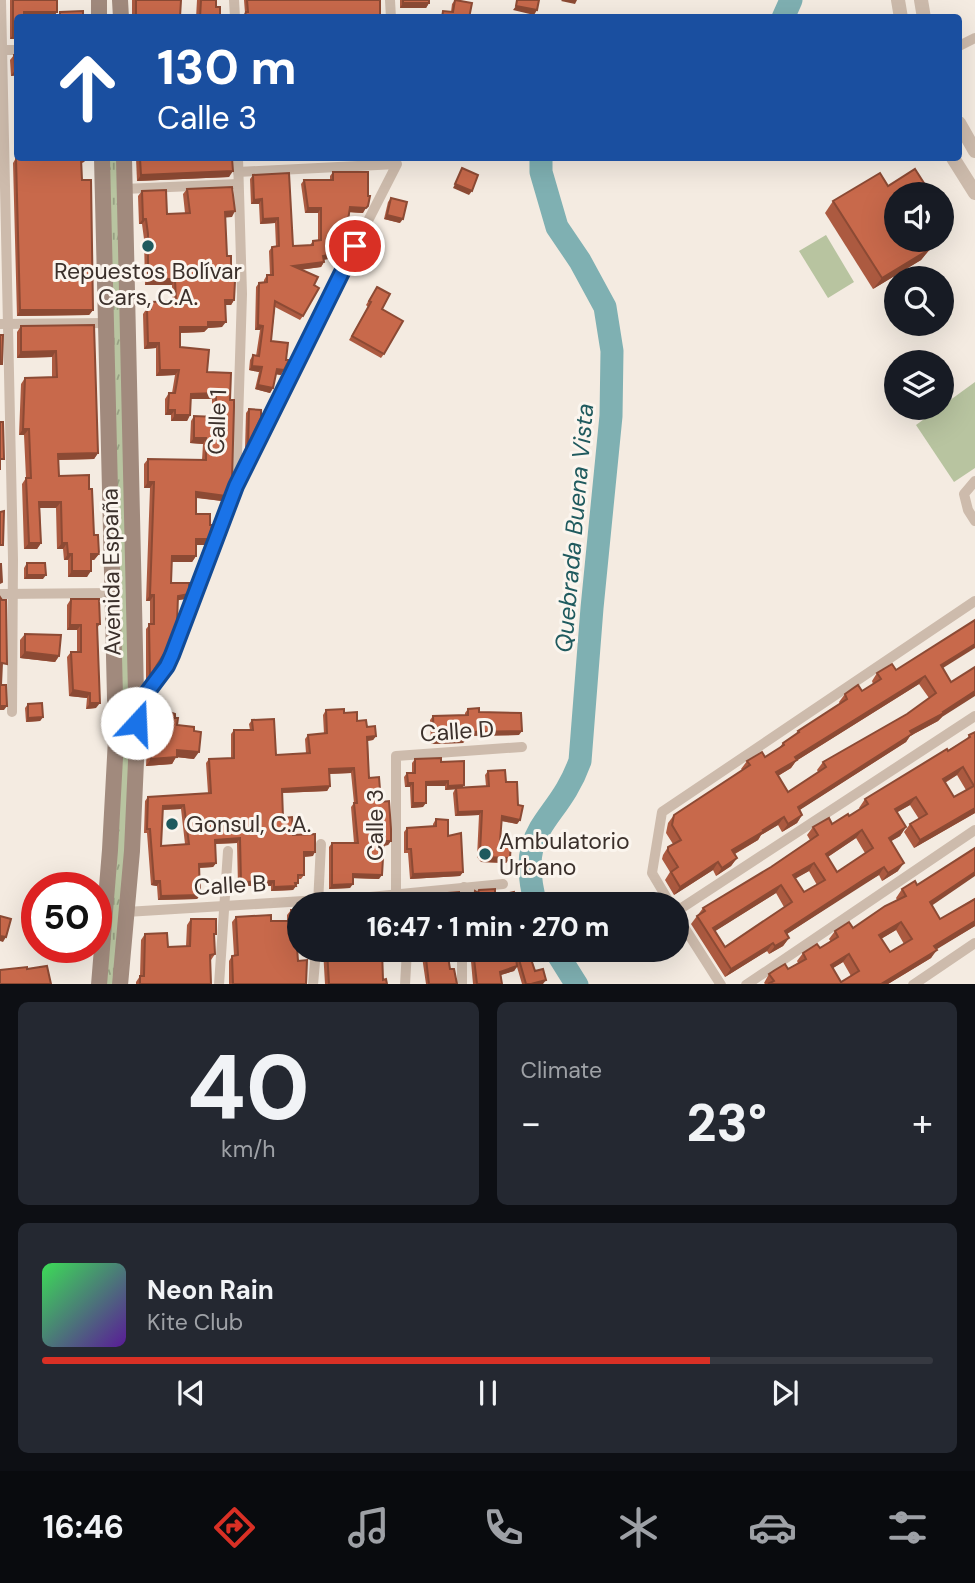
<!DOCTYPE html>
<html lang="en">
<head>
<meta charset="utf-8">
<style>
	:root { --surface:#171b24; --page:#242831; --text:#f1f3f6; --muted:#9ea1a6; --line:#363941; --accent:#d93025 }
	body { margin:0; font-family:"DM Sans",sans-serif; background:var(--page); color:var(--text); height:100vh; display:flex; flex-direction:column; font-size:26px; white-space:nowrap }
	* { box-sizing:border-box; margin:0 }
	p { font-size:23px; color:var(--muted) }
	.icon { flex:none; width:38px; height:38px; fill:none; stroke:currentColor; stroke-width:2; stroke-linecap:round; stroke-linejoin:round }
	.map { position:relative; height:984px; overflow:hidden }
	.drawer { display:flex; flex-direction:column; gap:18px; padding:18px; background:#0d0f14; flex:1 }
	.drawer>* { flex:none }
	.hud { position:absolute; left:14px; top:14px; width:948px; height:147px; border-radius:7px; box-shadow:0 7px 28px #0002; background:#1a4fa0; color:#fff; overflow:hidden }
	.fabs { position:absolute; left:884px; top:182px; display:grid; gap:14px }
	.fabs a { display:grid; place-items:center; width:70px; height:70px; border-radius:50%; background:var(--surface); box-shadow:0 7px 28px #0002; font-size:35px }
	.speed { position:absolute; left:21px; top:872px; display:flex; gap:14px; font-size:35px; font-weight:700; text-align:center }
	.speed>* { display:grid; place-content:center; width:91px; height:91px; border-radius:50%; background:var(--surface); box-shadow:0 7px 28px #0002; line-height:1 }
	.speed .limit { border:10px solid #d22; background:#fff; color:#111 }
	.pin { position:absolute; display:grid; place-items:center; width:60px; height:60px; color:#fff; margin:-30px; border:4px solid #fff; border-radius:50%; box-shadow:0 2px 7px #0007 }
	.me { position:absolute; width:77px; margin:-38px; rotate:20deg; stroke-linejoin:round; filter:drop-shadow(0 0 5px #0008) }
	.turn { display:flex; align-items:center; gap:24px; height:147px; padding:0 28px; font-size:32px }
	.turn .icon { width:91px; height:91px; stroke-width:2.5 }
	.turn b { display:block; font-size:49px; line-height:60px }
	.big { font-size:52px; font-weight:800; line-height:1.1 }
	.drawer .tile { flex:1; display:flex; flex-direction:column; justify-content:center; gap:10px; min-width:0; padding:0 24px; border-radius:10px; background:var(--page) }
	.drawer .dial { align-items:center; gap:0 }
	.dial b { font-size:91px; line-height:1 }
	.song { display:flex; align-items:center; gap:21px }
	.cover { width:84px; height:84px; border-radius:10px; background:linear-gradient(135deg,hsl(130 70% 55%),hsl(270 70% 35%)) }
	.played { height:7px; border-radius:4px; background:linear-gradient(90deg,var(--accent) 75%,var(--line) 75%) }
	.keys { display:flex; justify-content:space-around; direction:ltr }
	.heat { display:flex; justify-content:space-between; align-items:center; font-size:38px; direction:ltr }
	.drawer .tiles { flex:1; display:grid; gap:18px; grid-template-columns:1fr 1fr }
	.tile:last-child { grid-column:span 2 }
	.trip { position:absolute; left:287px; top:892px; width:402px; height:70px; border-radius:35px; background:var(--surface); box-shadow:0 7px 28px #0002; font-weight:800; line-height:70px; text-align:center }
	.tabs { display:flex; height:112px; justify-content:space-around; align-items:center; background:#090b0e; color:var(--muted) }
	.tabs .icon { width:49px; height:49px }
	.tabs .selected { color:var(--accent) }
	.tabs b { font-size:32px; color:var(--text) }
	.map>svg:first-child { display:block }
	.grass { fill:url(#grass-tufts) }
	.pitch { fill:#b8c4a0 }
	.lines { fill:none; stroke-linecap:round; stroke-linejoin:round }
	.river { stroke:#7fb0b2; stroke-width:23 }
	.minor { stroke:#cdbbac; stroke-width:10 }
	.tertiary { stroke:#cdbbac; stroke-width:14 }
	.secondary { stroke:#a18a7d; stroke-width:16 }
	.wall { fill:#ac5a40; fill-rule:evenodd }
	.shaded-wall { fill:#8c4a34 }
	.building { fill:#c8694b; stroke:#8c4a34; stroke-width:2; fill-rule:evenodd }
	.route-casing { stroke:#114b97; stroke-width:18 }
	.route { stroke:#1a73e8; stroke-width:12 }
	.poi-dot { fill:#1f5a5e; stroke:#fbf5ee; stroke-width:2.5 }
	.labels { text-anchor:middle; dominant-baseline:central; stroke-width:6; stroke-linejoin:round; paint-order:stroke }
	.poi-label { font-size:23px; fill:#3b302b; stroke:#fbf5ee; text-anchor:start }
	.street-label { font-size:23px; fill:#3b302b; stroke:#fbf5ee }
	.water-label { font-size:24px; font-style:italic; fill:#1f5a5e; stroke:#fbf5ee }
</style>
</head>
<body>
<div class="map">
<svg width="975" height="985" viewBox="0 0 975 985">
	<defs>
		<pattern id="grass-tufts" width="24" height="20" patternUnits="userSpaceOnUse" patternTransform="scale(1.75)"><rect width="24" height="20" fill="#b8c4a0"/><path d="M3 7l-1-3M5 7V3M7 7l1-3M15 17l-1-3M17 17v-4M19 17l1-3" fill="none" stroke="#97a083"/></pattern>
	</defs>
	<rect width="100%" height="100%" fill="#f4ebe1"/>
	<polygon class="grass" points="109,158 117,158 131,739 125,851 114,984 106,985 117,850"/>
	<g class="pitch">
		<polygon points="826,235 854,282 828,298 799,251"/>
		<polygon points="975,382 975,468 954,482 916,425"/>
	</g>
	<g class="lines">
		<g class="river">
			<polyline points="783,18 791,0"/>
			<path d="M 536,905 C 514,825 557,825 580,761 L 592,608 L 611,416 L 612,351 L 605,307 L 580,261 L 557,227 L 541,172 L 541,158"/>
			<polyline points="555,950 577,985"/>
		</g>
		<g class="minor">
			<polyline points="1,0 13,559 12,712"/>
			<polyline points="234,0 235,18"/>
			<polyline points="390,0 391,18"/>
			<polyline points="959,46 975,38"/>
			<polyline points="0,50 18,50"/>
			<polyline points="238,172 397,164 302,350 238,482"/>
			<polyline points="124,189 238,184"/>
			<polyline points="0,324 106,323"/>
			<polyline points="975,481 964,494 968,510 975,521"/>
			<polyline points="0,594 113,593"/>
			<polyline points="137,706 157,680 172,655 236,486 242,294 238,158"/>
			<polyline points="396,894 396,756 522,747"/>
			<polyline points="318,904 321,844"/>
			<polyline points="463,905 464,887"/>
			<polyline points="671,905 652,873 662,812 975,601"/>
			<polyline points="677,911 975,716"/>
			<polyline points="126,912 370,897 503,884"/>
			<polyline points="677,916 721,985"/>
			<polyline points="462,950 462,985"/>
			<polyline points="219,985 228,851"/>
			<polyline points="313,985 316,950"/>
			<polyline points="405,985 407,950"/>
			<polyline points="746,985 975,830"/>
			<polyline points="913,985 975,943"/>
		</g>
		<g class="tertiary">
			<polyline points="898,0 901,18"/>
			<polyline points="921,0 924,18"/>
			<polyline points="959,123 975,151"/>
			<polyline points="953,158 975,193"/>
		</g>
		<g class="secondary">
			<polyline points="99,0 99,18"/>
			<polyline points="120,0 121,18"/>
			<polyline points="99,985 110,850 116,739 102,158"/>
			<polyline points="120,985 132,851 137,739 124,158"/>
		</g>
	</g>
	<g class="wall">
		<polygon points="10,0 57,0 57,12 54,16 24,16 18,39 10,39"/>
		<polygon points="132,0 181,0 180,18 132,18"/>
		<polygon points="197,0 216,0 216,7 220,18 196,18"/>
		<polygon points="244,0 380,0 380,18 242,18 245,13"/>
		<polygon points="400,0 429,0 429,3 426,8 400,8"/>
		<polygon points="455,0 469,18 440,18 443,11 451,12 452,4"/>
		<polygon points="14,55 18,55 18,75 11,76 10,60"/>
		<polygon points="18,123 18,153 16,125"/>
		<polygon points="16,158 84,162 82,163 82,180 93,310 89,315 17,316 13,163"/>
		<polygon points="136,158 232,158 229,177 137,181"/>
		<polygon points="333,172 363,213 349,212 347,227 344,232 340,232 342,245 337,249 338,253 335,258 323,260 324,262 321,267 300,270 314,285 303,316 300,320 275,307 271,341 281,375 276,374 273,388 270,393 255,389 259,372 249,370 250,360 253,355 256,356 260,330 255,330 256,287 259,283 264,283 264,280 267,275 270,275 269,251 272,247 276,247 275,223 260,224 259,204 251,204 250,179 253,175 293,246 310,245 313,241 318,240 318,213 305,213 301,184 304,180 330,180 330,176"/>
		<polygon points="888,186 896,194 930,249 921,260 873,289 825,213 833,201"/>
		<polygon points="187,189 232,217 225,217 227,256 234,300 231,305 225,305 222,327 208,328 204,332 180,333 180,347 207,372 231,373 226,496 222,501 196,498 196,514 205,545 196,545 196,556 192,562 172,562 171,583 189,594 185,599 178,600 169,646 146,681 146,629 150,624 150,601 146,601 150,488 144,488 144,464 148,459 202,460 203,444 190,443 191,421 194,416 212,416 212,399 191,399 190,415 187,421 171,421 171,415 165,415 165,399 169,393 172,393 175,375 156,376 156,348 144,349 143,314 151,302 172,301 172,285 145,285 144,239 142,224 139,224 138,196 142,191 167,214 185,213 183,194"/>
		<polygon points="391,198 400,223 384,219 388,202"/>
		<polygon points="377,287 384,354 381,358 349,340 368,307 366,305"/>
		<polygon points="94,325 98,453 94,459 58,460 59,476 89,489 94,535 99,554 94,560 91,560 87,577 68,577 68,560 64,560 63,549 57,549 56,508 40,508 41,543 37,549 24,549 22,484 26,478 24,435 19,435 21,384 25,378 52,377 52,357 17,358 17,332 21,326"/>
		<polygon points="249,409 248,445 245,449 246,413"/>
		<polygon points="27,563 43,579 24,579 24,568"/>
		<polygon points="71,599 100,624 97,628 96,708 86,709 87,698 69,696 67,657 71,652 77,652 77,630 67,630 67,605"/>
		<polygon points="25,634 59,656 55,662 20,658 20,640"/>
		<path d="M 943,668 L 942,717 L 938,721 L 910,736 L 906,742 L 799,810 L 802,815 L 797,823 L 782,832 L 778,825 L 761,835 L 758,840 L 735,854 L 737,858 L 731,866 L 716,876 L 713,870 L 674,895 L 665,880 L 670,872 L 662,859 L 663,855 L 668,847 L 673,844 L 666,833 L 668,823 L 674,815 L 742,770 L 741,769 L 747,761 L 765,757 L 779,748 L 783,743 L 795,735 L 798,731 L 840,704 L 839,702 L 845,694 L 862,691 L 873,684 L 872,681 L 877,673 L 896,670 ZM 919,684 L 929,698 L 907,714 L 823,762 L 817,770 L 818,772 L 788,792 L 778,776 L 791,768 L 796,761 Z"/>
		<polygon points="28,704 43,717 40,721 26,722 25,708"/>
		<polygon points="155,707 175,718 194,759 176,757 172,764 146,766 148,725 151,721 150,715"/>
		<polygon points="468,709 479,712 519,735 466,736 466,739 463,743 431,744 430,720 433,716 465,715 465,713"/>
		<path d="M 326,710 L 344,713 L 367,727 L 376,736 L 373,740 L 368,741 L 369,778 L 381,802 L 391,841 L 388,845 L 384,846 L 379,879 L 353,878 L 350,888 L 329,889 L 329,847 L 332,843 L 354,843 L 351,807 L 354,803 L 351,773 L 329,774 L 330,786 L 327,791 L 282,793 L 283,818 L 293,835 L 313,856 L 304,857 L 304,875 L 301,879 L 298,879 L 298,883 L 293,890 L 271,891 L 271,886 L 238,886 L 237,843 L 215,844 L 216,863 L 213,867 L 199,868 L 200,895 L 197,899 L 158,900 L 157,886 L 151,885 L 147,833 L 144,833 L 145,801 L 148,797 L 208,793 L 206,763 L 209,759 L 231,758 L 231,734 L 234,730 L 250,730 L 249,724 L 252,720 L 276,755 L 306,753 L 305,739 L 308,735 L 324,734 L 323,715 ZM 181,809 L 185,844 L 161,846 L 162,810 Z"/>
		<path d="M 975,732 L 975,813 L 914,848 L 904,832 L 910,824 L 919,819 L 910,805 L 897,812 L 906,827 L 900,836 L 891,841 L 898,871 L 882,881 L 879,875 L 860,886 L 787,934 L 789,938 L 783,946 L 769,954 L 767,951 L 725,977 L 691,924 L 703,908 L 771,867 L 810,840 L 807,835 L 813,827 L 832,824 L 849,816 L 860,809 L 859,808 L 865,799 L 967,739 L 969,735 ZM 957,775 L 966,790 L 954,797 L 945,783 ZM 856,838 L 865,853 L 837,872 L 828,857 ZM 809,871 L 817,885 L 804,892 L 795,878 ZM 776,893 L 784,907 L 725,947 L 715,931 Z"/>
		<polygon points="415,759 441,762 464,785 462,788 486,786 485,775 488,771 506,782 520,820 517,824 501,821 500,841 510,858 506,863 481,862 477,857 479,815 455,816 453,793 455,789 445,790 445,786 426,786 423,807 411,808 410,787 405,787 404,777 407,773 412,773 412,763"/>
		<polygon points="436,819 448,836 463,872 460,876 410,879 408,853 404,853 404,832 407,828 433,826 433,824"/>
		<path d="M 902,889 L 932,905 L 940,919 L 975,898 L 975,926 L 936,949 L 931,958 L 888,984 L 765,984 L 764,983 L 769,974 L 788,969 L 798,963 L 797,961 L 803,953 L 820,948 L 831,942 L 829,939 L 835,931 L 853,928 L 897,900 L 896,898 ZM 896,930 L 904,944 L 890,952 L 881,939 ZM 843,962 L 851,976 L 841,982 L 833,968 Z"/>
		<polygon points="479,890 495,896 517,905 470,905 471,896 475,891 477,892"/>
		<polygon points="291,910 299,910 299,938 296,938 298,961 305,984 229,984 229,961 232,956 234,955 232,922 236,917 271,921 287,921 287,915"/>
		<polygon points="191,919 214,937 215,954 211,960 210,960 211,984 136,984 136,982 140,976 141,940 145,934 168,947 186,946 187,925"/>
		<polygon points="323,950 383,950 383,980 387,984 325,984"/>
		<polygon points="421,950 447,950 450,969 457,984 426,984"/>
		<polygon points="470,950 515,950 516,959 518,956 535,971 543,984 522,984 517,967 514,971 501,975 502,984 473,984"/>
	</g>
	<g class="shaded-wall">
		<polygon points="562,0 577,0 575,4 561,1"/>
		<polygon points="403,3 429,3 426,8 400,8"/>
		<polygon points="516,6 537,10 534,15 513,10"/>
		<polygon points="24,12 57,12 54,16 22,16"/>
		<polygon points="13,35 18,35 18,39 10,39"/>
		<polygon points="15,70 18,70 18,75 11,76"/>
		<polygon points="81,158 88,158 84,162 77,163"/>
		<polygon points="302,158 314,158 312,160 300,161"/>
		<polygon points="233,171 229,177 137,181 141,175"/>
		<polygon points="455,184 472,191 469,195 453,188"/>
		<polygon points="262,199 259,204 251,204 254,200"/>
		<polygon points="350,207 366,208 363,213 347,212"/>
		<polygon points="308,208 321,208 318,213 305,213"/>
		<polygon points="235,211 232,217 221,218 225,212"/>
		<polygon points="387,215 403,219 400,223 384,219"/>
		<polygon points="278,218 275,223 260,224 263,219"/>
		<polygon points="143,219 146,219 142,224 139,224"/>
		<polygon points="347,227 344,232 336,232 340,228"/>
		<polygon points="930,249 921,260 873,289 882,278"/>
		<polygon points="338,253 335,258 320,260 323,256"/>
		<polygon points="324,262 321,267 289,271 293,266"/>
		<polygon points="148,279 175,279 172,285 145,285"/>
		<polygon points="225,300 234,300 231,305 221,305"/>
		<polygon points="20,310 93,310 89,315 17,316"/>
		<polygon points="208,322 226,322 222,327 208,328 204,332 176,333 180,327"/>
		<polygon points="258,325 263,326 260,330 255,330"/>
		<polygon points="148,343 159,343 156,348 144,349"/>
		<polygon points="56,351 52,357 17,358 21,352"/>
		<polygon points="252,366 262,367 259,372 249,370"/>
		<polygon points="277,369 284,370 281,375 274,374"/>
		<polygon points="160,370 179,370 175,375 156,376"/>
		<polygon points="258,385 273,388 270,393 255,389"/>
		<polygon points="216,393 212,399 187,399 191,394"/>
		<polygon points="168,410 175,410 171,415 165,415"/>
		<polygon points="175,415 190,415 187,421 171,421"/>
		<polygon points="23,429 29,429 24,435 19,435"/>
		<polygon points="194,438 206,438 203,444 190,443"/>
		<polygon points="98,453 94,459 54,460 58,454"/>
		<polygon points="148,482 154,482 150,488 144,488"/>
		<polygon points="196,492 226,496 222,501 192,497"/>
		<polygon points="39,502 61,502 56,508 35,508"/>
		<polygon points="196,539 209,539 205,545 192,545"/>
		<polygon points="29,543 41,543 37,549 24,549"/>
		<polygon points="62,543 67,543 63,549 57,549"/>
		<polygon points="68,554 72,554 68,560 64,560"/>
		<polygon points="91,554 99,554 94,560 87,560"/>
		<polygon points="172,556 196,556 192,562 168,562"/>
		<polygon points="72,571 91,571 87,577 68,577"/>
		<polygon points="27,575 46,575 43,579 24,579"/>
		<polygon points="189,594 185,599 174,601 178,596"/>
		<polygon points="150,595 154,595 150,601 146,601"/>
		<polygon points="70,625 81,625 77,630 67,630"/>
		<polygon points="975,644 975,648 935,673 941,665"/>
		<polygon points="25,652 59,656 55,662 20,658"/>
		<polygon points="925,676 919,684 796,761 791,768 771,780 776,772 795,757"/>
		<polygon points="73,690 90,693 87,698 69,696"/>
		<polygon points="975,691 975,696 942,717 938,721 910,736 906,742 792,815 798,807 910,731"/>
		<polygon points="90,703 100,703 96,708 86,709"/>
		<polygon points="0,706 7,706 4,710 0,710"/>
		<polygon points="43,717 40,721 26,722 28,718"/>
		<polygon points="522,731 519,735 463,736 466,732"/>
		<polygon points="376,736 373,740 364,741 367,737"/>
		<polygon points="466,739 463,743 431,744 434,740"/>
		<polygon points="177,750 199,752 194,759 176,757 172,764 146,766 151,759"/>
		<polygon points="963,767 957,775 937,787 943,779"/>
		<polygon points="354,768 351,773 326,774 329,769"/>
		<polygon points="448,781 445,786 423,786 426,782"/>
		<polygon points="408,783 413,783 410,787 405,787"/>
		<polygon points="464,785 461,789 445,790 448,786"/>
		<polygon points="330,786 327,791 279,793 282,789"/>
		<polygon points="916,797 910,805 889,817 895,809"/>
		<polygon points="413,803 426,803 423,807 411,808"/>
		<polygon points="184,805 181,809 160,810 163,806"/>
		<polygon points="975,808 975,813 914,848 920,840"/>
		<polygon points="482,811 479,815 455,816 458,812"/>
		<polygon points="802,815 797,823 782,832 788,824"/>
		<polygon points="502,816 520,820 517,824 498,820"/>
		<polygon points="784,817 778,825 761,835 758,840 727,858 732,850"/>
		<polygon points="906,827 900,836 883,846 889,838"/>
		<polygon points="862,830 856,838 820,862 826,854"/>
		<polygon points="240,838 237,843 212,844 215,840"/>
		<polygon points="384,841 391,841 388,845 381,846"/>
		<polygon points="304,852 315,852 313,856 301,857"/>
		<polygon points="484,857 510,858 506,863 481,862"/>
		<polygon points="737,858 731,866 716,876 722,868"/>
		<polygon points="718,862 713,870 674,895 680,887"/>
		<polygon points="216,863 213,867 196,868 199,864"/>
		<polygon points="814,863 809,871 788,883 793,875"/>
		<polygon points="904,863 898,871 882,881 888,873"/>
		<polygon points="884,867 879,875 779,939 785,931"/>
		<polygon points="463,872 460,876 410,879 413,874"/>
		<polygon points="975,872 975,876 924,911 930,902"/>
		<polygon points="353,874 382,875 379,879 350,878"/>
		<polygon points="154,881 160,881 157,886 151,885"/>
		<polygon points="274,881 271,886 238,886 241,882"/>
		<polygon points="298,883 293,890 271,891 274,887"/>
		<polygon points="353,884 350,888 329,889 332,885"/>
		<polygon points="781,885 776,893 709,935 713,928"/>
		<polygon points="200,895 197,899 158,900 161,896"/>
		<polygon points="975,921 975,926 929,954 934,946"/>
		<polygon points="901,922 896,930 874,943 879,935"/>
		<polygon points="0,936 6,937 3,942 0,941"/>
		<polygon points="789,938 783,946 769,954 775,946"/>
		<polygon points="773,943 767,951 725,977 731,969"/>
		<polygon points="937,950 931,958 888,984 881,984"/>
		<polygon points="849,954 843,962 825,973 831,965"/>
		<polygon points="517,966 514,971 497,976 500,972"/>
		<polygon points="546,980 543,984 531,984"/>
	</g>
	<g class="building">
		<polygon points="13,0 57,0 57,12 24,12 24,18 18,18 18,35 13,35"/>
		<polygon points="136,0 181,0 180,17 144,18 144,17 136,16"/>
		<polygon points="201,0 216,0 216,7 220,7 220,18 200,18"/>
		<polygon points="247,0 380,0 380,18 244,18 246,12 248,12"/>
		<rect x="403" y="0" width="26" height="3"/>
		<polygon points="455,0 472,3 469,18 442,18 443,11 453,12"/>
		<polygon points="517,0 539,0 537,10 516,6"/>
		<polygon points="83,11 83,18 60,18 60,12"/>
		<polygon points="14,55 18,55 18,70 15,70"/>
		<polygon points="16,158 81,158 82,180 91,180 93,310 20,310"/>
		<polygon points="140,158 232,158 233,171 141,175"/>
		<polygon points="462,168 478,175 472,191 455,184"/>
		<polygon points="915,169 931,194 896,194 896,240 924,240 930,249 882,278 833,201 880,173 888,186"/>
		<polygon points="333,172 368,172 368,196 370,196 368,206 366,208 350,207 347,227 340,228 342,245 337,245 338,253 323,256 324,262 293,266 318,277 314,285 319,288 303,316 275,301 271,341 288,343 286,360 289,360 284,370 277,369 273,388 258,385 262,367 252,366 253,355 259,356 263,326 258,325 259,283 267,282 267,275 273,275 272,247 279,246 278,218 263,219 262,199 254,200 253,175 289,173 293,246 313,245 313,241 321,240 321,208 308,208 304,180 333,180"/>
		<polygon points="232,187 235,211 225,212 227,256 231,256 231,281 235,281 234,300 225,300 226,322 208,322 208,327 180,327 180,347 209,350 207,372 231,373 230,400 234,400 234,407 232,479 226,496 196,492 196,514 210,514 210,525 212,525 209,539 196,539 196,556 172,556 171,583 189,583 189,594 178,596 177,623 169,646 150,676 149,624 154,624 154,595 150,595 154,482 148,482 148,459 206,460 206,438 194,438 194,416 216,417 216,393 191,394 190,415 175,415 175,410 168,410 169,393 175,393 179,370 160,370 159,343 148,343 147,309 151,309 151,302 176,301 175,279 148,279 148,234 146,219 143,219 142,191 166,190 167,214 190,213 187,189"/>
		<polygon points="391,198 407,202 403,219 387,215"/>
		<polygon points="377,287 390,294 382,309 403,321 384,354 352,336 371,302 369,301"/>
		<polygon points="94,325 98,453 58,454 59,476 89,475 89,489 92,489 94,535 98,535 99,554 91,554 91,571 72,571 72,554 68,554 67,543 62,543 61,502 39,502 41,543 29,543 26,478 31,478 29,429 23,429 25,378 57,377 56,351 21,352 21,326"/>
		<polygon points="0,335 3,335 2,364 0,364"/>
		<polygon points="249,409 261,410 261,418 248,445"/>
		<polygon points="0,422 3,422 4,459 0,459 0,470"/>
		<polygon points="4,511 3,545 0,545 0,512"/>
		<polygon points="27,563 45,563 46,575 27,575"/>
		<polygon points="0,564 1,564 2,582 0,583"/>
		<polygon points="0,597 2,600 6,600 7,664 2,663 1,685 6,685 7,706 0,706"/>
		<polygon points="71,599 99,599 100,624 97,624 100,703 90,703 90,693 73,690 71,652 81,652 81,625 70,625"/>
		<path d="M 975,620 L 975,644 L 941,665 L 951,682 L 975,667 L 975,691 L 943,712 L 944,713 L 910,731 L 912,734 L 798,807 L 802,815 L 788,824 L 784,817 L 763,830 L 764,831 L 732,850 L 737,858 L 722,868 L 718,862 L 680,887 L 671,872 L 678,867 L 668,851 L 668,847 L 681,840 L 672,825 L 674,815 L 750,765 L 747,761 L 762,752 L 765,757 L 784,745 L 783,743 L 799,732 L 798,731 L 847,699 L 845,694 L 852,689 L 858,685 L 862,691 L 881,679 L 877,673 L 892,664 L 896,670 ZM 925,676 L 936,693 L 907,714 L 823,762 L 826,767 L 788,792 L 776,772 L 797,760 L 795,757 Z"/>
		<polygon points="25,634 61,635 59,656 25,652"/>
		<polygon points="42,703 43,717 28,718 28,704"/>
		<polygon points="155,707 175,714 175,718 178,718 177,725 194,727 194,731 201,732 199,752 177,750 177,757 151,759 153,718 156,718"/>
		<polygon points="479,708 479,712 521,713 522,731 466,732 466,739 434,740 433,716 468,715 468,709"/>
		<path d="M 344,709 L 344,713 L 357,712 L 357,721 L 366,720 L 367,727 L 375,726 L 376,736 L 367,737 L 369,778 L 379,777 L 381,802 L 389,801 L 391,829 L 391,841 L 384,841 L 382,875 L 353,874 L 353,884 L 332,885 L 332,843 L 358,843 L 354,803 L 357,803 L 354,768 L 329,769 L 330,786 L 282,789 L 283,818 L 292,817 L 293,835 L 315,834 L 315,852 L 304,852 L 304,875 L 298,875 L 298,883 L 295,883 L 296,886 L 274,887 L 274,881 L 241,882 L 240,838 L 215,840 L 216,863 L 199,864 L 200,895 L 161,896 L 160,881 L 154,881 L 150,829 L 147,829 L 148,797 L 211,793 L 209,759 L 234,758 L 234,730 L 253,730 L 252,720 L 274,719 L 276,755 L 310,753 L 308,735 L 327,733 L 326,710 ZM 184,805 L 189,844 L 161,846 L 163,806 Z"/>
		<path d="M 975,732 L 975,808 L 920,840 L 910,824 L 927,814 L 916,797 L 895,809 L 906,827 L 889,838 L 904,863 L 888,873 L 884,867 L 866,878 L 785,931 L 789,938 L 775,946 L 773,943 L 731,969 L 697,916 L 705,911 L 703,908 L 771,867 L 818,835 L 813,827 L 829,818 L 832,824 L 848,814 L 849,816 L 868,804 L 865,799 L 947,749 L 948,751 L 970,737 L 969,735 ZM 963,767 L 974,786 L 954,797 L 943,779 ZM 862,830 L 873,848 L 837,872 L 826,854 ZM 814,863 L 825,880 L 804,892 L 793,875 ZM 781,885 L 792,902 L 725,947 L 713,928 Z"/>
		<polygon points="441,758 441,762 464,761 464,785 448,786 448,781 426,782 426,803 413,803 413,783 408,783 407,773 415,773 415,759"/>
		<polygon points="505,770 506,782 517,782 518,805 523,806 520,820 502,816 500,841 511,842 510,858 484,857 480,853 482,811 458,812 456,788 489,786 488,771"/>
		<polygon points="436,819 448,820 448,836 461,833 463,872 413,874 411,849 407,849 407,828 436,826"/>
		<path d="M 975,848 L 975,872 L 930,902 L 940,919 L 975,899 L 975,921 L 934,946 L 937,950 L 881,984 L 768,984 L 774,981 L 769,974 L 775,970 L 785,964 L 788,969 L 806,959 L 803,953 L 817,944 L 820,948 L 838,937 L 835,931 L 849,922 L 853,928 L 885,906 L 906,896 L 902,889 L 915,881 L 917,885 ZM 901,922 L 912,939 L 890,952 L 879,935 ZM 849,954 L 859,971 L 841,982 L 831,965 Z"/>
		<polygon points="495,889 495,896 514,892 517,905 472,905 473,904 475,891 478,893 479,890"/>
		<polygon points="459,892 459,903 462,905 327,905 328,904 362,904 362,902 423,899 423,895"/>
		<polygon points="291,910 299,910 299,933 296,933 298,961 307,960 306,984 233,984 232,956 238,955 236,917 271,915 271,921 291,921"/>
		<polygon points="0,916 11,919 6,937 0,936"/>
		<polygon points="191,919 216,919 216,934 214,934 215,954 210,955 211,984 140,984 140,976 144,976 145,934 167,933 168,947 190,946"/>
		<polygon points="327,950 382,950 383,980 386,979 387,984 329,984"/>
		<polygon points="425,950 447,950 450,969 454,969 457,984 429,984"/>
		<polygon points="473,950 515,950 517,966 500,972 502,984 477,984"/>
		<polygon points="529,953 535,971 543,969 546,980 531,984 526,984 518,956"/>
		<polygon points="47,966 51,984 0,984 0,970 27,967 27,969"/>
	</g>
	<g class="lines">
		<g class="route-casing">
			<polyline id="route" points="137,723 137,706 167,666 172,655 236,486 355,246"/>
		</g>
		<use href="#route" class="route"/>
	</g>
	<g class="poi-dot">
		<circle cx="148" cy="246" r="7"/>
		<circle cx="172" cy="824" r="7"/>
		<circle cx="485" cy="854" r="7"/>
	</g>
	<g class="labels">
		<g class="poi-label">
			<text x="148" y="271" text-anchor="middle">Repuestos Bolívar<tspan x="148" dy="26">Cars, C.A.</tspan></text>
			<text x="186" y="824">Gonsul, C.A.</text>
			<text x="499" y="841">Ambulatorio<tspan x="499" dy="26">Urbano</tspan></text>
		</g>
		<g class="street-label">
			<text transform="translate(217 422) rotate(-88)">Calle 1</text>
			<text transform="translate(111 572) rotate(-91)">Avenida España</text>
			<text transform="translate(457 731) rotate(-4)">Calle D</text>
			<text transform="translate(375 825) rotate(-90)">Calle 3</text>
			<text transform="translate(230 885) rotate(-3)">Calle B</text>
		</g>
		<g class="water-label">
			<text transform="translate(574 528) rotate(-85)">Quebrada Buena Vista</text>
		</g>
	</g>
</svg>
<div class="fabs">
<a><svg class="icon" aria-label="sound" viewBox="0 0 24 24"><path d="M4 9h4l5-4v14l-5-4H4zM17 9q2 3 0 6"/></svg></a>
<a><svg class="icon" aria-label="search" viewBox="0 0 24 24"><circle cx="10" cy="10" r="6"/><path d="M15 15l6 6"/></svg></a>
<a><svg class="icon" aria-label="layers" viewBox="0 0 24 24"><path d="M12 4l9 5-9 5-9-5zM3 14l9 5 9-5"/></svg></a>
</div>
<div class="speed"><div class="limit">50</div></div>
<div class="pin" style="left:355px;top:246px;background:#d93025"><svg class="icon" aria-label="arrive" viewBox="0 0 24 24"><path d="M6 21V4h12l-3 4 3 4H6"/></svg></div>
<svg class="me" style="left:137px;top:723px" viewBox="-20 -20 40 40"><circle r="19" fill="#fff"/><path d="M0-13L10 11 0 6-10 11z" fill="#1a73e8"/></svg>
<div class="trip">16:47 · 1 min · 270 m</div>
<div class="hud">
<div class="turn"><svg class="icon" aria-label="ahead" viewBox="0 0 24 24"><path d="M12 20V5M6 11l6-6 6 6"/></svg><div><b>130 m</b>Calle 3</div></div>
</div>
</div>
<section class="drawer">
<div class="tiles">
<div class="tile dial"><b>40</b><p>km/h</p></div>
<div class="tile"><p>Climate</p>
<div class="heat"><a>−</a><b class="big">23°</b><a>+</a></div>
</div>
<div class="tile">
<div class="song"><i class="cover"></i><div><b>Neon Rain</b><p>Kite Club</p></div></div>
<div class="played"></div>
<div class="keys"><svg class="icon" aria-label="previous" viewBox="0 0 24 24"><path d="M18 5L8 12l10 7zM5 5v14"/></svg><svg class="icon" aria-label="pause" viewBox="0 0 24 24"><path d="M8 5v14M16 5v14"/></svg><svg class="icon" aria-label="next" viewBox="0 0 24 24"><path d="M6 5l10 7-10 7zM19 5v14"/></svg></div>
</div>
</div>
</section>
<nav class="tabs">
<b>16:46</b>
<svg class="icon selected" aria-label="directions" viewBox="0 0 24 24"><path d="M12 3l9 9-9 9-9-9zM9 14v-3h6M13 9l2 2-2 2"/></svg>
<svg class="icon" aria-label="music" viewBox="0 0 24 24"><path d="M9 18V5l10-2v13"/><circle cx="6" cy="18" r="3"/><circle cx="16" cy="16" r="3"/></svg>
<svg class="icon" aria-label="phone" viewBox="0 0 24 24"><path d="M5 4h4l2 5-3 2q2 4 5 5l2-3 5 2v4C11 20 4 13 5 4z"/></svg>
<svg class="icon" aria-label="climate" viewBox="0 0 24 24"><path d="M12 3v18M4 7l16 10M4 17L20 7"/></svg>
<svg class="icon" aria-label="car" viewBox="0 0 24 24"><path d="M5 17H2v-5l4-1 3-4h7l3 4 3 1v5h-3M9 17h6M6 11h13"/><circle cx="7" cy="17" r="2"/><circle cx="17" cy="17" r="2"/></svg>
<svg class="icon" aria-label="filters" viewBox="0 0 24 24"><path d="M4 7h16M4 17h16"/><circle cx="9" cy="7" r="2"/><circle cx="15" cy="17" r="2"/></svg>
</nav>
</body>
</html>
